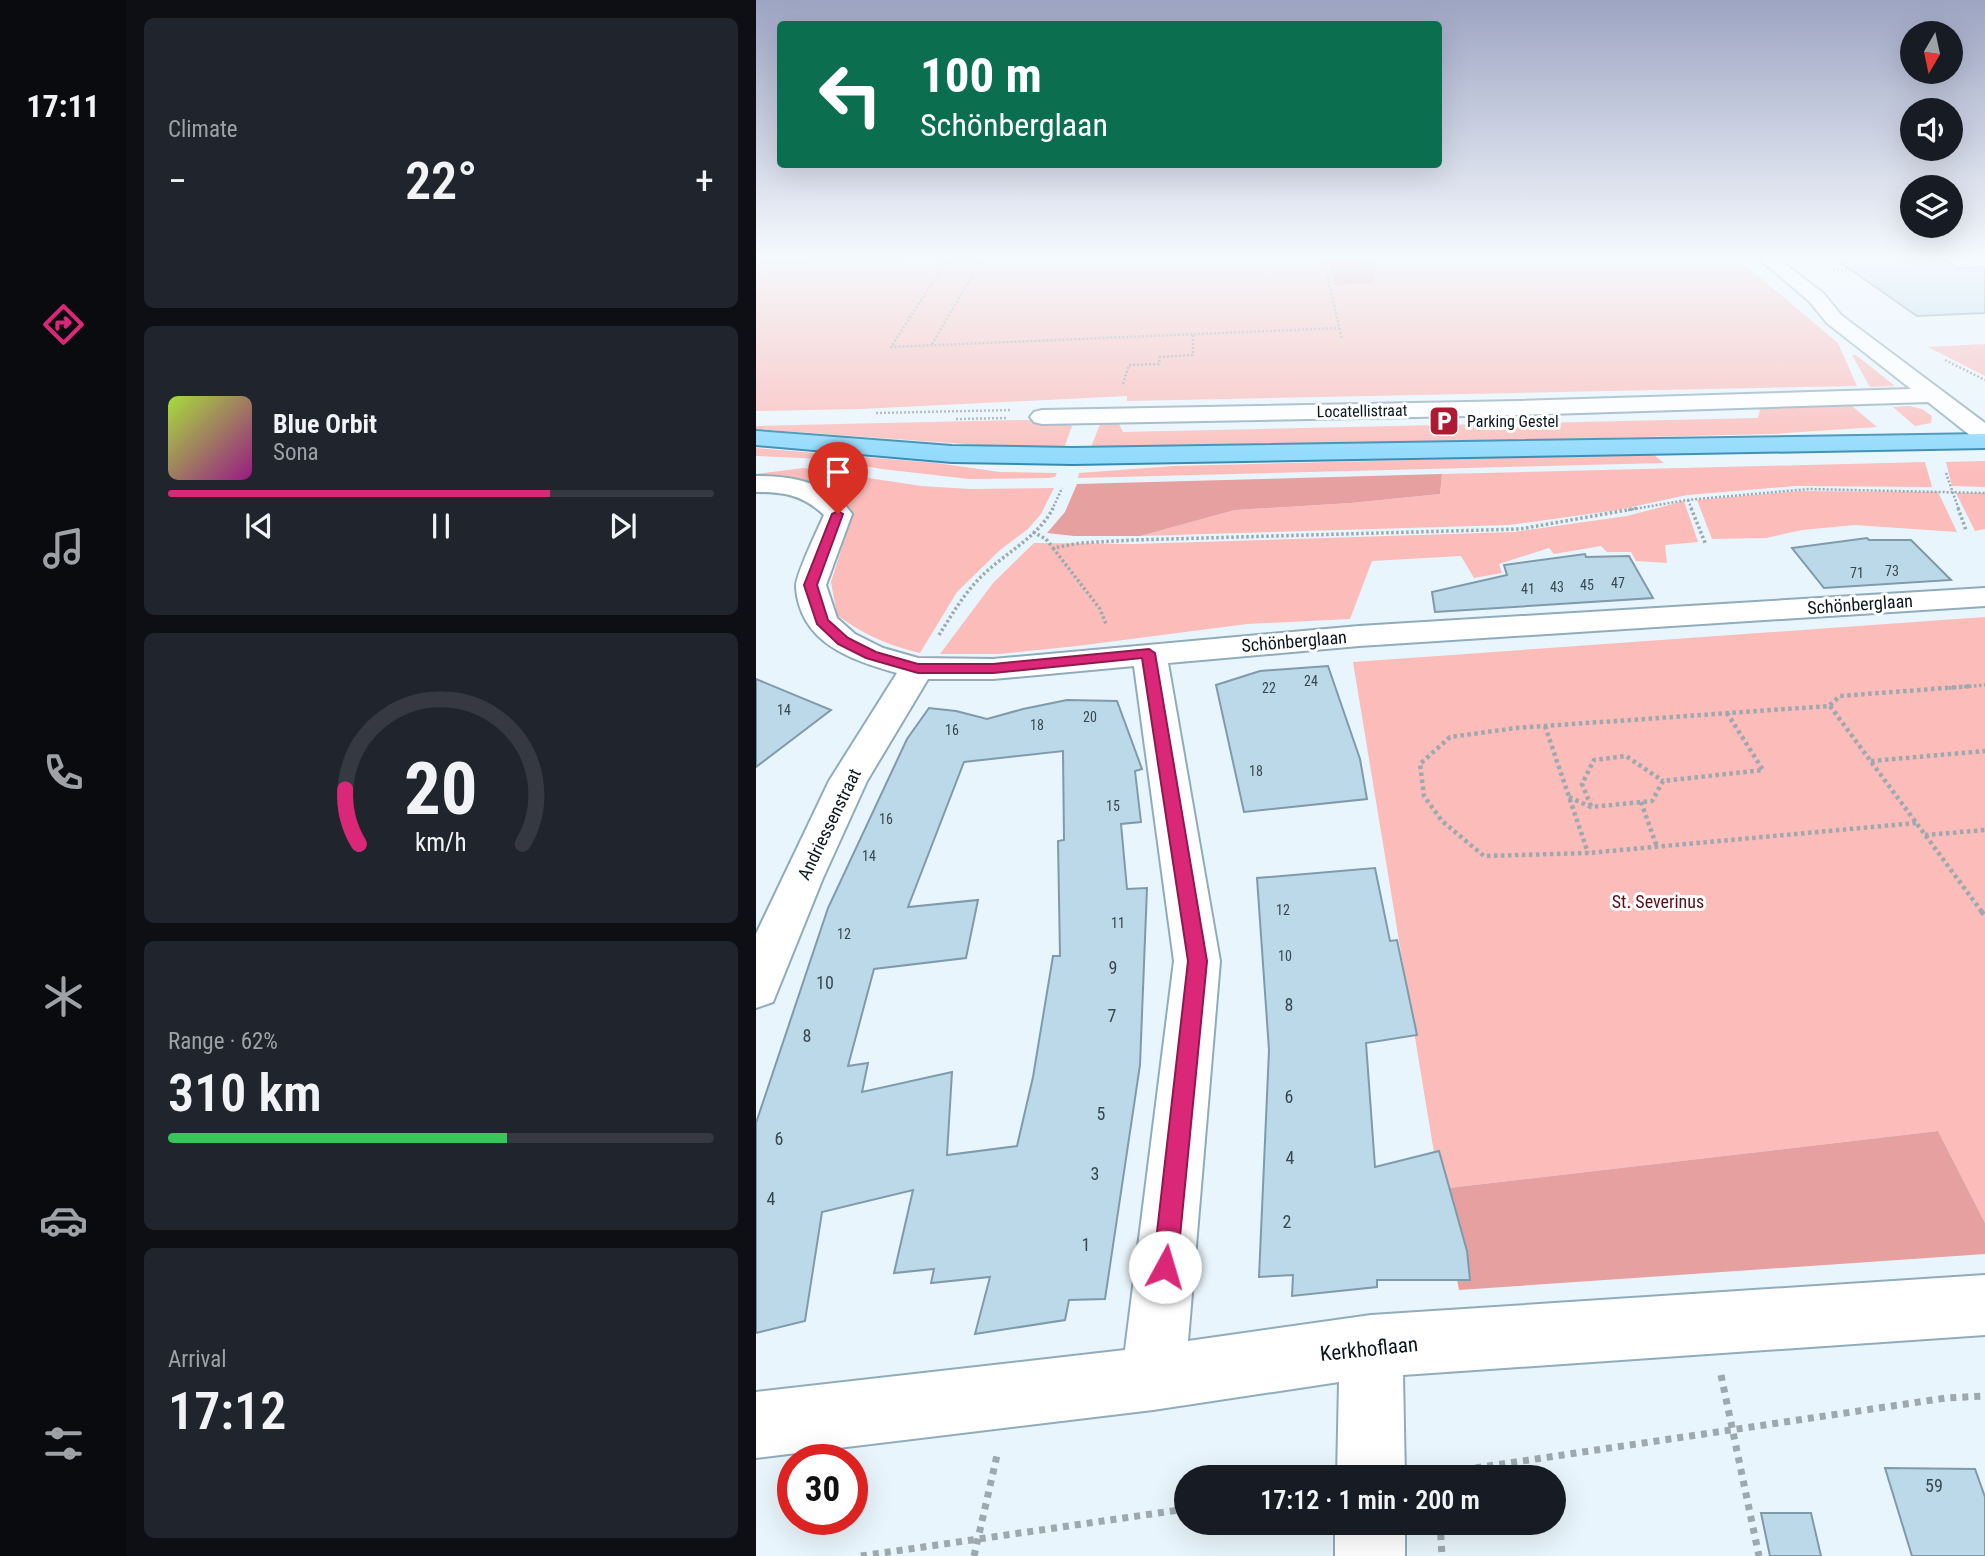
<!DOCTYPE html>
<html lang="en">
<head>
<meta charset="utf-8">
<style>
	:root { --surface:#171b24; --page:#20242c; --text:#f1f3f6; --muted:#9ea1a6; --line:#363941; --accent:#db2777 }
	body { margin:0; font-family:"Roboto Condensed",sans-serif; background:var(--page); color:var(--text); height:100vh; display:flex; flex-direction:column; font-size:26px; white-space:nowrap }
	* { box-sizing:border-box; margin:0 }
	p { font-size:23px; color:var(--muted) }
	.icon { flex:none; width:38px; height:38px; fill:none; stroke:currentColor; stroke-width:2; stroke-linecap:round; stroke-linejoin:round }
	.map { position:relative; flex:1; overflow:hidden }
	.panel { display:flex; flex-direction:column; gap:18px; padding:18px; background:#0d0f14; width:630px }
	.panel>* { flex:none }
	.banner { position:absolute; left:21px; top:21px; width:665px; height:147px; border-radius:7px; box-shadow:0 7px 28px #0002; background:#0b6e4f; color:#fff; overflow:hidden }
	.needle { width:46px; rotate:189deg }
	.controls { position:absolute; left:1144px; top:21px; display:grid; gap:14px }
	.controls a { display:grid; place-items:center; width:63px; height:63px; border-radius:50%; background:var(--surface); box-shadow:0 7px 28px #0002; font-size:35px }
	.speed { position:absolute; left:21px; top:1444px; display:flex; gap:14px; font-size:35px; font-weight:700; text-align:center }
	.speed>* { display:grid; place-content:center; width:91px; height:91px; border-radius:50%; background:var(--surface); box-shadow:0 7px 28px #0002; line-height:1 }
	.speed .limit { border:10px solid #d22; background:#fff; color:#111 }
	.pin { position:absolute; display:grid; place-items:center; width:60px; height:60px; color:#fff; margin:-72px -30px; border-radius:50% 50% 50% 0; rotate:-45deg; box-shadow:0 0 7px #0007 }
	.pin .icon { rotate:45deg }
	.me { position:absolute; width:77px; margin:-38px; rotate:6deg; stroke-linejoin:round; filter:drop-shadow(0 0 5px #0008) }
	.turn { display:flex; align-items:center; gap:24px; height:147px; padding:0 28px; font-size:32px }
	.turn .icon { width:91px; height:91px; stroke-width:2.5 }
	.turn b { display:block; font-size:49px; line-height:60px }
	.big { font-size:52px; font-weight:600; line-height:1.1 }
	.panel .card { flex:1; display:flex; flex-direction:column; justify-content:center; gap:10px; min-width:0; padding:0 24px; border-radius:10px; background:var(--page) }
	.panel .dial { align-items:center; gap:0 }
	.dial svg { height:182px; overflow:visible; fill:none; stroke:var(--line); stroke-width:7; stroke-linecap:round; text-anchor:middle }
	.dial text { fill:var(--text); stroke:none }
	.song { display:flex; align-items:center; gap:21px }
	.cover { width:84px; height:84px; border-radius:10px; background:linear-gradient(135deg,hsl(80 70% 55%),hsl(310 70% 35%)) }
	.played { height:7px; border-radius:4px; background:linear-gradient(90deg,var(--accent) 70%,var(--line) 70%) }
	.keys { display:flex; justify-content:space-around; direction:ltr }
	.heat { display:flex; justify-content:space-between; align-items:center; font-size:38px; direction:ltr }
	.charge { height:10px; border-radius:5px; background:linear-gradient(90deg,#34c759 62%,var(--line) 0) }
	.trip { position:absolute; left:418px; top:1465px; width:392px; height:70px; border-radius:35px; background:var(--surface); box-shadow:0 7px 28px #0002; font-weight:600; line-height:70px; text-align:center }
	main { display:flex; flex:1; min-height:0 }
	.menu { display:flex; flex-direction:column; width:126px; justify-content:space-around; align-items:center; background:#090b0e; color:var(--muted) }
	.menu .icon { width:49px; height:49px }
	.menu .selected { color:var(--accent) }
	.menu b { font-size:32px; color:var(--text) }
	.map>svg:first-child { display:block }
	.green { fill:#fbbcba }
	.forest { fill:#e5a09f }
	.building { fill:#bcd9ea; stroke:#7f9aaa; stroke-width:2; fill-rule:evenodd }
	.lines { fill:none; stroke-linecap:round; stroke-linejoin:round }
	.minor-casing { stroke:#90acbc; stroke-width:4 }
	.major-casing { stroke:#2c84ad; stroke-width:4 }
	.path-far4 { stroke:#9da8af; stroke-width:2.5; stroke-dasharray:2 2; stroke-linecap:butt }
	.path-far3 { stroke:#9da8af; stroke-width:3.5; stroke-dasharray:2.5 2.5; stroke-linecap:butt }
	.path-far2 { stroke:#9da8af; stroke-width:4.5; stroke-dasharray:3.5 3.5; stroke-linecap:butt }
	.path-far1 { stroke:#9da8af; stroke-width:5; stroke-dasharray:4.5 4.5; stroke-linecap:butt }
	.path { stroke:#9da8af; stroke-width:7; stroke-dasharray:6 6; stroke-linecap:butt }
	.minor { fill:#fff; fill-rule:evenodd }
	.major { fill:#8bd8fd; fill-rule:evenodd }
	.route { fill:#db2777; stroke:#8e194d; stroke-width:2 }
	.labels { text-anchor:middle; dominant-baseline:central; stroke-width:6; stroke-linejoin:round; paint-order:stroke }
	.number-label { font-size:14px; fill:#384850 }
	.far-street-label { font-size:16px; fill:#0c171d; stroke:#fff }
	.far-poi-label { font-size:16px; fill:#0c171d; stroke:#fff; text-anchor:start }
	.street-label { font-size:18px; fill:#0c171d; stroke:#fff }
	.park-label { font-size:18px; fill:#5c0c17; stroke:#fff }
	.near-number-label { font-size:18px; fill:#384850 }
	.near-street-label { font-size:21px; fill:#0c171d; stroke:#fff }
</style>
</head>
<body>
<main>
<nav class="menu">
<b>17:11</b>
<svg class="icon selected" aria-label="directions" viewBox="0 0 24 24"><path d="M12 3l9 9-9 9-9-9zM9 14v-3h6M13 9l2 2-2 2"/></svg>
<svg class="icon" aria-label="music" viewBox="0 0 24 24"><path d="M9 18V5l10-2v13"/><circle cx="6" cy="18" r="3"/><circle cx="16" cy="16" r="3"/></svg>
<svg class="icon" aria-label="phone" viewBox="0 0 24 24"><path d="M5 4h4l2 5-3 2q2 4 5 5l2-3 5 2v4C11 20 4 13 5 4z"/></svg>
<svg class="icon" aria-label="climate" viewBox="0 0 24 24"><path d="M12 3v18M4 7l16 10M4 17L20 7"/></svg>
<svg class="icon" aria-label="car" viewBox="0 0 24 24"><path d="M5 17H2v-5l4-1 3-4h7l3 4 3 1v5h-3M9 17h6M6 11h13"/><circle cx="7" cy="17" r="2"/><circle cx="17" cy="17" r="2"/></svg>
<svg class="icon" aria-label="filters" viewBox="0 0 24 24"><path d="M4 7h16M4 17h16"/><circle cx="9" cy="7" r="2"/><circle cx="15" cy="17" r="2"/></svg>
</nav>
<section class="panel">
<div class="card"><p>Climate</p>
<div class="heat"><a>−</a><b class="big">22°</b><a>+</a></div>
</div>
<div class="card">
<div class="song"><i class="cover"></i><div><b>Blue Orbit</b><p>Sona</p></div></div>
<div class="played"></div>
<div class="keys"><svg class="icon" aria-label="previous" viewBox="0 0 24 24"><path d="M18 5L8 12l10 7zM5 5v14"/></svg><svg class="icon" aria-label="pause" viewBox="0 0 24 24"><path d="M8 5v14M16 5v14"/></svg><svg class="icon" aria-label="next" viewBox="0 0 24 24"><path d="M6 5l10 7-10 7zM19 5v14"/></svg></div>
</div>
<div class="card dial"><svg viewBox="0 0 100 80">
<path d="M14 69A42 42 0 1 1 86 69"/>
<path d="M14 69A42 42 0 0 1 8 45" stroke="#db2777"/>
<text x="50" y="56" font-size="32" font-weight="700">20</text>
<text x="50" y="72" font-size="11">km/h</text>
</svg></div>
<div class="card"><p>Range · 62%</p><b class="big">310 km</b><div class="charge"></div></div>
<div class="card"><p>Arrival</p><b class="big">17:12</b></div>
</section>
<div class="map">
<svg width="1229" height="1556" viewBox="0 0 1229 1556">
	<rect width="100%" height="100%" fill="#e9f5fc"/>
	<g class="green">
		<polygon points="108,258 981,258 1082,343 1101,386 371,401 371,396 104,409 0,411 0,262"/>
		<polygon points="1229,344 1229,376 1172,347"/>
		<polygon points="1096,355 1100,355 1139,386 1114,387"/>
		<polygon points="1096,406 1121,427 1016,434 334,450 344,424 363,424 367,432 1002,418 1004,409"/>
		<polygon points="1153,406 1166,409 1176,416 1175,423 1159,426 1137,407"/>
		<polygon points="266,420 306,420 316,426 307,451 0,429 0,426"/>
		<polygon points="0,448 180,463 244,472 301,473 299,477 293,478 213,479 126,469 66,459 0,456"/>
		<polygon points="897,454 908,463 322,478 323,473 418,466"/>
		<polygon points="1229,461 1229,487 1196,486 1190,462"/>
		<polygon points="1169,462 1176,487 1040,486 931,495 862,510 753,525 384,536 479,510 595,503 684,494 686,474"/>
		<path d="M 47,468 L 165,486 L 214,489 L 298,488 L 285,514 L 272,529 L 244,550 L 201,592 L 164,653 C 132,645 108,635 81,615 L 75,582 L 97,513 C 73,476 40,478 0,479 L 0,474 Z"/>
		<polygon points="1044,491 1182,492 1201,532 1099,525 1046,530 1010,538 956,539 941,500"/>
		<polygon points="1200,493 1229,493 1229,529 1219,531"/>
		<polygon points="928,501 942,542 909,545 911,563 880,561 875,552 851,552 845,546 798,554 793,548 743,564 746,573 718,578 705,556 616,561 594,619 491,624 321,646 243,654 184,654 237,583 278,543 378,544 758,532 871,516"/>
		<polygon points="1229,617 1229,1223 1182,1131 684,1189 597,662"/>
	</g>
	<g class="forest">
		<polygon points="0,258 176,258 0,264"/>
		<polygon points="571,258 617,258 621,271 616,284 579,285"/>
		<polygon points="686,474 684,494 595,503 479,510 384,536 318,536 291,533 309,512 321,484"/>
		<polygon points="1182,1131 1229,1223 1229,1254 703,1290 684,1189"/>
	</g>
	<g class="building">
		<polygon points="1078,258 1185,258 1202,268 1229,267 1229,313 1161,316"/>
		<polygon points="1111,538 1113,540 1155,540 1195,580 1068,588 1036,548"/>
		<polygon points="829,554 830,557 873,556 897,598 679,612 676,592 751,575 748,565"/>
		<polygon points="572,666 604,759 611,799 488,812 460,685 504,671"/>
		<polygon points="0,679 75,710 0,767"/>
		<path d="M 311,700 L 361,701 L 386,769 L 379,771 L 385,822 L 365,824 L 371,889 L 391,888 L 384,1065 L 349,1299 L 313,1300 L 309,1320 L 219,1334 L 234,1277 L 175,1283 L 178,1269 L 138,1273 L 157,1190 L 66,1212 L 49,1321 L 0,1333 L 0,1123 L 72,908 L 151,739 L 173,708 L 200,711 L 231,719 L 267,709 ZM 307,751 L 308,840 L 302,841 L 304,956 L 297,956 L 277,1077 L 261,1146 L 191,1155 L 196,1072 L 106,1092 L 112,1063 L 92,1066 L 118,969 L 210,958 L 222,900 L 152,907 L 208,762 Z"/>
		<polygon points="619,868 634,941 641,940 661,1035 610,1043 619,1167 683,1151 711,1251 714,1280 621,1280 621,1287 536,1296 537,1275 503,1277 513,1050 501,878"/>
		<polygon points="1129,1468 1219,1469 1229,1497 1229,1556 1156,1556"/>
		<polygon points="1005,1513 1055,1513 1065,1556 1014,1556"/>
	</g>
	<g class="lines">
		<g class="minor-casing">
			<g id="minor">
				<polygon points="1002,258 1021,258 1067,293 1085,315 1229,423 1229,442 1220,440 1172,402 763,415 286,424 278,422 274,417 278,412 286,410 763,401 1155,389 1071,323 1053,301"/>
				<path d="M 0,476 C 36,476 74,482 96,514 L 70,585 L 81,618 L 99,634 L 127,648 L 162,658 L 237,659 L 603,626 L 1229,588 L 1229,606 L 603,646 L 412,663 L 464,961 L 432,1341 L 615,1315 L 1229,1275 L 1229,1335 L 647,1375 L 649,1477 L 581,1477 L 583,1382 L 397,1410 L 0,1458 L 0,1392 L 369,1350 L 418,961 L 378,666 L 237,679 L 172,679 L 111,781 L 67,878 L 17,1002 L 0,1008 L 0,934 L 73,781 L 141,673 C 95,660 44,643 40,587 C 39,576 62,529 68,515 C 47,495 28,492 0,492 Z"/>
				<rect x="579" y="1522" width="70" height="34"/>
			</g>
		</g>
		<g class="major-casing">
			<polygon id="major" points="0,431 196,446 317,448 1229,434 1229,448 317,464 196,462 0,445"/>
		</g>
		<g class="path-far4">
			<polyline points="236,258 191,260 135,347 583,328"/>
			<polyline points="567,258 586,339"/>
			<polyline points="1077,270 1097,270"/>
			<polyline points="176,344 226,259"/>
			<polyline points="1189,360 1229,380"/>
			<polyline points="367,384 373,365 403,364 404,357 437,355 437,334"/>
			<polyline points="120,413 255,410"/>
			<polyline points="200,419 251,418"/>
			<polyline points="1190,473 1203,510"/>
			<polyline points="932,500 936,510"/>
			<polyline points="296,510 306,488"/>
			<polyline points="872,510 931,500 1053,489 1229,493"/>
		</g>
		<g class="path-far3">
			<polyline points="935,508 950,545"/>
			<polyline points="1202,508 1210,530"/>
			<polyline points="277,532 290,539 297,548 324,543 377,540 764,529 882,508"/>
			<polyline points="297,548 344,609 350,624"/>
			<path d="M 183,635 C 197,613 210,590 229,573 C 250,553 284,535 297,508"/>
			<polyline points="1193,688 1229,685"/>
		</g>
		<g class="path-far2">
			<polyline points="1074,706 1226,912"/>
			<polyline points="789,726 832,853"/>
			<polyline points="1115,761 1229,751"/>
			<polyline points="813,797 835,807 896,801 907,781 1007,770 971,713"/>
			<polyline points="885,802 901,847"/>
			<polyline points="835,806 826,784 838,760 870,756 907,781"/>
			<polyline points="1160,823 832,853 728,856 686,821 668,796 664,764 694,737 760,728 1073,706 1084,696 1216,686"/>
			<polyline points="1169,835 1229,830"/>
		</g>
		<polyline class="path-far1" points="1225,911 1229,916"/>
		<g class="path">
			<polyline points="965,1375 1003,1556"/>
			<polyline points="672,1475 1190,1398 1229,1396"/>
			<polyline points="684,1522 686,1556"/>
			<polyline points="105,1556 430,1509"/>
			<polyline points="218,1556 242,1451"/>
		</g>
		<use href="#minor" class="minor"/>
		<use href="#major" class="major"/>
	</g>
	<linearGradient id="sky" x2="0" y2="1"><stop stop-color="#9da4c2"/><stop offset="0.54" stop-color="#f5fafe"/><stop offset="1" stop-color="#f5fafe" stop-opacity="0"/></linearGradient>
	<rect width="1229" height="476" fill="url(#sky)"/>
	<polygon class="route" points="82,511 87,514 61,585 72,620 92,638 120,652 162,664 237,664 393,649 399,653 451,961 421,1267 418,1275 409,1279 400,1275 397,1267 432,961 386,658 237,673 162,673 110,658 82,644 61,624 48,585 76,514"/>
	<defs>
		<g id="parking-square" transform="scale(1.575)"><rect x="-9" y="-9" width="18" height="18" rx="4" fill="#ae1a31" stroke="#fff"/><path d="M-3.5-5.5H1a3.5 3.5 0 0 1 0 7H-1V5.5H-3.5ZM-1-3.4V-.6H.8a1.4 1.4 0 0 0 0-2.8Z" fill="#fff"/></g>
	</defs>
	<g fill-rule="evenodd">
		<use href="#parking-square" x="688" y="421"/>
	</g>
	<g class="labels">
		<g class="number-label">
			<text x="1136" y="571">73</text>
			<text x="1101" y="573">71</text>
			<text x="862" y="583">47</text>
			<text x="831" y="585">45</text>
			<text x="801" y="587">43</text>
			<text x="772" y="589">41</text>
			<text x="555" y="681">24</text>
			<text x="513" y="688">22</text>
			<text x="28" y="710">14</text>
			<text x="334" y="717">20</text>
			<text x="281" y="725">18</text>
			<text x="196" y="730">16</text>
			<text x="500" y="771">18</text>
			<text x="357" y="806">15</text>
			<text x="130" y="819">16</text>
			<text x="113" y="856">14</text>
			<text x="527" y="910">12</text>
			<text x="362" y="923">11</text>
			<text x="88" y="934">12</text>
			<text x="529" y="956">10</text>
		</g>
		<g class="far-street-label">
			<text transform="translate(606 411) rotate(-1)">Locatellistraat</text>
		</g>
		<g class="far-poi-label">
			<text x="711" y="421">Parking Gestel</text>
		</g>
		<g class="street-label">
			<text transform="translate(1104 604) rotate(-4)">Schönberglaan</text>
			<text transform="translate(538 641) rotate(-5)">Schönberglaan</text>
			<text transform="translate(73 824) rotate(-64)">Andriessenstraat</text>
		</g>
		<g class="park-label">
			<text x="902" y="901">St. Severinus</text>
		</g>
		<g class="near-number-label">
			<text x="357" y="967">9</text>
			<text x="69" y="982">10</text>
			<text x="533" y="1004">8</text>
			<text x="356" y="1015">7</text>
			<text x="51" y="1035">8</text>
			<text x="533" y="1096">6</text>
			<text x="345" y="1113">5</text>
			<text x="23" y="1138">6</text>
			<text x="534" y="1157">4</text>
			<text x="339" y="1173">3</text>
			<text x="15" y="1198">4</text>
			<text x="531" y="1221">2</text>
			<text x="330" y="1244">1</text>
			<text x="1178" y="1485">59</text>
		</g>
		<g class="near-street-label">
			<text transform="translate(613 1349) rotate(-6)">Kerkhoflaan</text>
		</g>
	</g>
</svg>
<div class="controls">
<a><svg class="needle" viewBox="-14 -14 28 28"><path d="M0-13l5 13h-10z" fill="#e53935"/><path d="M0 13l5-13h-10z" fill="#9ea1a6"/></svg></a>
<a><svg class="icon" aria-label="sound" viewBox="0 0 24 24"><path d="M4 9h4l5-4v14l-5-4H4zM17 9q2 3 0 6"/></svg></a>
<a><svg class="icon" aria-label="layers" viewBox="0 0 24 24"><path d="M12 4l9 5-9 5-9-5zM3 14l9 5 9-5"/></svg></a>
</div>
<div class="speed"><div class="limit">30</div></div>
<div class="pin" style="left:82px;top:514px;background:#d93025"><svg class="icon" aria-label="arrive" viewBox="0 0 24 24"><path d="M6 21V4h12l-3 4 3 4H6"/></svg></div>
<svg class="me" style="left:409px;top:1267px" viewBox="-20 -20 40 40"><circle r="19" fill="#fff"/><path d="M0-13L10 11 0 6-10 11z" fill="#db2777"/></svg>
<div class="trip">17:12 · 1 min · 200 m</div>
<div class="banner">
<div class="turn"><svg class="icon" aria-label="left" viewBox="0 0 24 24"><path d="M17 20v-9H6M10 6l-5 5 5 5"/></svg><div><b>100 m</b>Schönberglaan</div></div>
</div>
</div>
</main>
</body>
</html>
